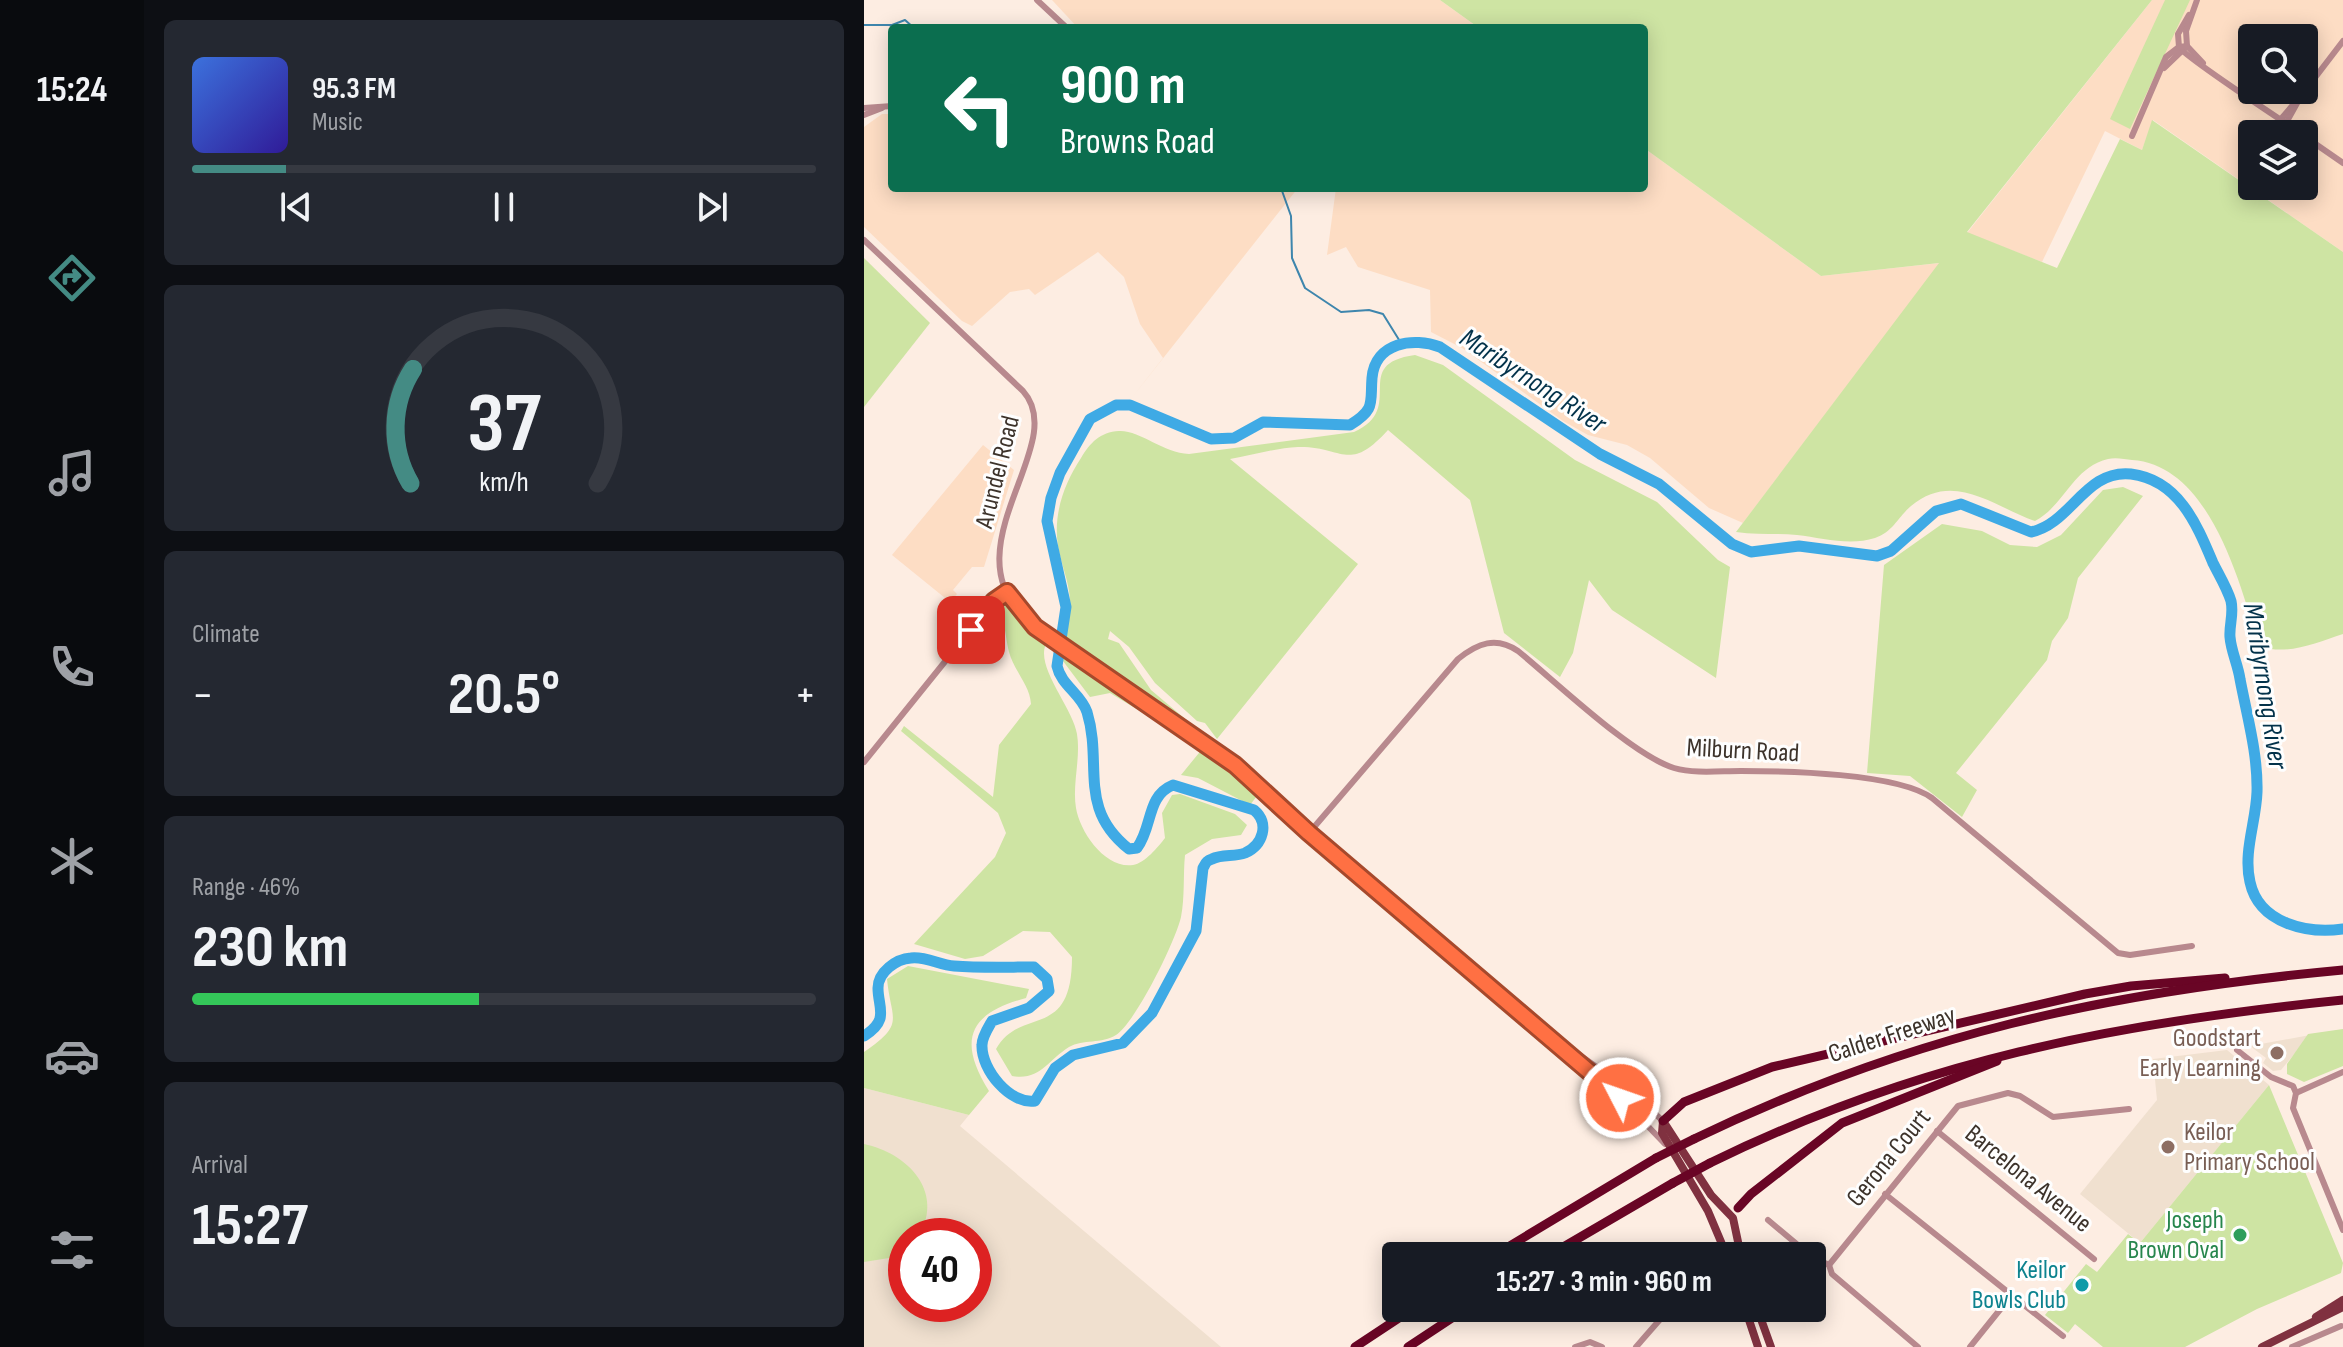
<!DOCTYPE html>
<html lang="en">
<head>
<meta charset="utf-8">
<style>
	:root { --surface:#171b24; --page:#242831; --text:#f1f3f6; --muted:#9ea1a6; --line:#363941; --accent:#448b84 }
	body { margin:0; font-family:"Sofia Sans Condensed",sans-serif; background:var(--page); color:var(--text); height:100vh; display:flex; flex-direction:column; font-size:30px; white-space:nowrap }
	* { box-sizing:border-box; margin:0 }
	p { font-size:26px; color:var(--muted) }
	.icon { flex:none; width:44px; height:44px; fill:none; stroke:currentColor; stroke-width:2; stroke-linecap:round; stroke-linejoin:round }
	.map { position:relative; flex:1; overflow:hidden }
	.side { display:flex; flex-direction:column; gap:20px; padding:20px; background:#0d0f14; width:720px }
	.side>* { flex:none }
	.banner { position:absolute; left:24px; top:24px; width:760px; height:168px; border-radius:8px; box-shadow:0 4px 20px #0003; background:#0b6e4f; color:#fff; overflow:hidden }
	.buttons { position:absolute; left:1374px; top:24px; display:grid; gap:16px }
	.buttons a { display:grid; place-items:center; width:80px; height:80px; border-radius:8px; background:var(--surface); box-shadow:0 4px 20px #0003; font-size:40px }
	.speed { position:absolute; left:24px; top:1218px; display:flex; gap:16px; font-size:40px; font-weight:700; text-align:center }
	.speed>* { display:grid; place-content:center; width:104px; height:104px; border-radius:50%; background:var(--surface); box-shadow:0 4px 20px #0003; line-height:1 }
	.speed .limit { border:12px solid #d22; background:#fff; color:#111 }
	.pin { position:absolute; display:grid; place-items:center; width:68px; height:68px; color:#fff; margin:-34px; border-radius:16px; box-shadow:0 4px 12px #0006 }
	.me { position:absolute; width:88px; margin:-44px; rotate:311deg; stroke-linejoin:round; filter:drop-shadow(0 0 6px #0008) }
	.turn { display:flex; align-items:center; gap:28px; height:168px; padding:0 40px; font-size:36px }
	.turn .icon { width:104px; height:104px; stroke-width:2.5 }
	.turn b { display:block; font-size:56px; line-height:68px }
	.big { font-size:60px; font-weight:700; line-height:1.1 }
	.side .card { flex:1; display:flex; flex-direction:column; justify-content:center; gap:12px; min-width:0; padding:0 28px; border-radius:12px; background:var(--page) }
	.side .dial { align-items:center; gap:0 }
	.dial svg { height:208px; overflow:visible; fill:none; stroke:var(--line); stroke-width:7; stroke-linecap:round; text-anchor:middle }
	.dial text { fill:var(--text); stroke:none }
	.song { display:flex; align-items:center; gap:24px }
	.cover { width:96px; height:96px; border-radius:12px; background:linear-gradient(135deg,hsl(220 70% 55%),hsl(250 70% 35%)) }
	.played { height:8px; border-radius:4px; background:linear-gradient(90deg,var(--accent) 15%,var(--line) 15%) }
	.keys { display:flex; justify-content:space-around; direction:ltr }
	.heat { display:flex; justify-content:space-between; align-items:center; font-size:44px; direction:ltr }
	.charge { height:12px; border-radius:6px; background:linear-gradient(90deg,#34c759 46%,var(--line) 0) }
	.trip { position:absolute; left:518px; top:1242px; width:444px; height:80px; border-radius:8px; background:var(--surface); box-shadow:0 4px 20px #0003; font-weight:700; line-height:80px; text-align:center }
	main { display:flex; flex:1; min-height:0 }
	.menu { display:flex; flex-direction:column; width:144px; justify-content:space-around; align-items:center; background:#090b0e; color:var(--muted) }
	.menu .icon { width:56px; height:56px }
	.menu .on { color:var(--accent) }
	.menu b { font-size:36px; color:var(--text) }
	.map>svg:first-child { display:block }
	.built { fill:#fdddc4; fill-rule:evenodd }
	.education { fill:#f0e0cf; fill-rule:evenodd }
	.green { fill:#cee4a3 }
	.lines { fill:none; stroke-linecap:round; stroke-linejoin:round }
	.stream { stroke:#3e86ad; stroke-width:2 }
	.river { stroke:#3faae5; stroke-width:11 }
	.minor { stroke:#b8898e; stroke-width:6 }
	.major { stroke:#803140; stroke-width:8 }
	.highway { stroke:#690525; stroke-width:9 }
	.highway-bridge { stroke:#690525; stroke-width:9 }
	.route-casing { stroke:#a6492c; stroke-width:20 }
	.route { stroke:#ff7043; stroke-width:14 }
	.education-dot { fill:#8d6e63; stroke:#fefefe; stroke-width:3 }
	.leisure-dot { fill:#2e9e5b; stroke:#fefefe; stroke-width:3 }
	.culture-dot { fill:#0f9aa8; stroke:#fefefe; stroke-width:3 }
	.labels { text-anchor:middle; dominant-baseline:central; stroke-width:6; stroke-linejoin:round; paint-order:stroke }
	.street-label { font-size:26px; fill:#3d332b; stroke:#fefefe }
	.education-label { font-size:26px; fill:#785e54; stroke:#fefefe; text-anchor:end }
	.leisure-label { font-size:26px; fill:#27864d; stroke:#fefefe; text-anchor:end }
	.culture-label { font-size:26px; fill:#0d838f; stroke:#fefefe; text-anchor:end }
	.water-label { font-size:28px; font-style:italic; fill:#03324a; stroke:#fefefe }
</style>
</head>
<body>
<main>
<nav class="menu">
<b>15:24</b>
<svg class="icon on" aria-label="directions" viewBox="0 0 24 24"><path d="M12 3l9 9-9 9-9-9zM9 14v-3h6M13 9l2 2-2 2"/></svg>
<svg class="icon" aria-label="music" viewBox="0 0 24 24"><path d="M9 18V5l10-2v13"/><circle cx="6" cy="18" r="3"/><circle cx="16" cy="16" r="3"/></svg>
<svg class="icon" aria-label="phone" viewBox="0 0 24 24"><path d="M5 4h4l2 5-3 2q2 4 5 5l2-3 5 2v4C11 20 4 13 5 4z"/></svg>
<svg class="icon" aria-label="climate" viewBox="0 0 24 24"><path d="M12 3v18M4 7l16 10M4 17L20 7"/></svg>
<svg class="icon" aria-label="car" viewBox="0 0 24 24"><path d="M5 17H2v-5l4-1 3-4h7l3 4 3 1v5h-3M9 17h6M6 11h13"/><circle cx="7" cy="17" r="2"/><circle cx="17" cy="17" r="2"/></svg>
<svg class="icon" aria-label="filters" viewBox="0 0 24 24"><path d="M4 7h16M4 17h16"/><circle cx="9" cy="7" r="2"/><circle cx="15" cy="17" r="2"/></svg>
</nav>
<section class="side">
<div class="card">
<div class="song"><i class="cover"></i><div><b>95.3 FM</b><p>Music</p></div></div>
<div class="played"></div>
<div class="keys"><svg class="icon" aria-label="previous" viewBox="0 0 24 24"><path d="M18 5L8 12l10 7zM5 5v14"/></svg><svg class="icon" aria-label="pause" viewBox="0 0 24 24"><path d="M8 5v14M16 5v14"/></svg><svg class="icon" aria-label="next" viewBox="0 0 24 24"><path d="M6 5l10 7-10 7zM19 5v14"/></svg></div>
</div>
<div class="card dial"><svg viewBox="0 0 100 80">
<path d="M14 69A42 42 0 1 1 86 69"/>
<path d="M14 69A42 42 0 0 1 15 25" stroke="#448b84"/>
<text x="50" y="56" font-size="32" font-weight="700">37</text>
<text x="50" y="72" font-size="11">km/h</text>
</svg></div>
<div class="card"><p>Climate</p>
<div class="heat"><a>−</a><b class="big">20.5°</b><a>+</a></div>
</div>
<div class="card"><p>Range · 46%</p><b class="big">230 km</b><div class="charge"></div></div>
<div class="card"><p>Arrival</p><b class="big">15:27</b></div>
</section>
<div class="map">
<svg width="1479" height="1347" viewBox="0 0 1479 1347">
	<rect width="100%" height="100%" fill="#fdede2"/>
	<g class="built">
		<polygon points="188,0 576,0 615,28 214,28"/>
		<path d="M 1288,0 L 1479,0 L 1479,252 L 1289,120 L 1278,150 L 1241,131 L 1178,262 L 1103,233 ZM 1388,38 L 1440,38 L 1440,90 L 1388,90 ZM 1388,134 L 1440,134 L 1440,186 L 1388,186 Z"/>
		<polygon points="18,114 28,114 28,188 434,188 266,400 299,358 276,324 260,277 234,252 171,295 165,289 146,292 108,326 98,321 0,227 0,127"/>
		<polygon points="780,148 957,276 1076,263 879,523 845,508 786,458 763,445 724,435 699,421 598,348 567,332 566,290 494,267 482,247 463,255 472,188 780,188"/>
		<polygon points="119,445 150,470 120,567 108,567 89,590 93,594 86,602 28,555"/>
	</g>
	<g class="education">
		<polygon points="1446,1035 1417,1070 1409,1071 1399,1063 1402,1058 1386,1046"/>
		<polygon points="1363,1050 1405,1085 1276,1243 1216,1194 1293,1100 1289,1059"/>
		<path d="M 0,1088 L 105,1115 L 96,1126 L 357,1347 L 0,1347 ZM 42,1236 L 110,1236 L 110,1304 L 42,1304 Z"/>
	</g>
	<g class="green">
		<path d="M 576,0 L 1288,0 L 1103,232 L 1193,268 L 1256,139 L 1278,150 L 1288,120 L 1479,252 L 1479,634 C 1452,643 1423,656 1395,646 C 1376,583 1346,465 1268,460 C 1261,459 1251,457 1244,459 C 1208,468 1201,505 1171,521 C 1130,507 1090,470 1047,506 C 1034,517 1029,532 1011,538 C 986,546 958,538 933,535 C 912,533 892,535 872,532 L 1075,263 L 957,276 L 780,148 L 780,28 L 615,28 Z"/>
		<polygon points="1301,0 1326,0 1266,129 1246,119"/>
		<polygon points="0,258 66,323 0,407"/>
		<path d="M 551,355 L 579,365 L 711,460 L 793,502 L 854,560 L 866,567 L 852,678 L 748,610 L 725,580 L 709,653 L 696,677 L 640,633 L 606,500 L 524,430 C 484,474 480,446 434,447 C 412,448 388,455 366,459 L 494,564 L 353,739 L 341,723 L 333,721 L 291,683 L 265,647 L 246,631 L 244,639 L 255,643 L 287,690 L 326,723 L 325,725 L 227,657 L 223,667 L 318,730 L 314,734 L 246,693 L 226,697 L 199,661 C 197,641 208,621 206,600 C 205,581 197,564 194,546 C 189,514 200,484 217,458 C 226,443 236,432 255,431 C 276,430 299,453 325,454 L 490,432 C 544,408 485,364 551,355 Z"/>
		<polygon points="1259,487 1279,496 1214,578 1204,618 1188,641 1183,660 1092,773 1113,790 1098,817 1046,776 1003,773 1020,565 1078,524 1118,531 1146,545 1173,547 1197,535 1239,490"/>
		<path d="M 142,603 L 182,644 C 171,667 209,708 213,734 C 217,758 208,784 212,808 C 216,832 241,869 269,865 C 281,863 294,847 301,838 L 298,813 L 308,795 L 316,794 L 371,814 L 383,825 L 377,835 L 348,839 L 321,855 C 319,875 321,897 317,917 C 312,940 272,1022 252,1035 C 238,1044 219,1039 205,1047 C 184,1060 176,1081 148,1076 L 132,1049 C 157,1005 208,1042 208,957 L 186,932 L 159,931 L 119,956 L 101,959 L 50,944 L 131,857 L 142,833 L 134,813 L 37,731 L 40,726 L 129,797 L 135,745 L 167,704 C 166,685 150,671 145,652 C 141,636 142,624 134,609 Z"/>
		<polygon points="339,748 396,792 386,805 334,778 317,775"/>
		<path d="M 44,966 L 165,989 L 162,998 C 105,1013 93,1040 125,1091 L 105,1115 L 0,1088 L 0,1052 C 42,1023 27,1021 23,979 Z"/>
		<polygon points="1479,1029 1479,1066 1440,1082 1423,1074 1423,1064 1444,1034"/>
		<polygon points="1405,1085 1479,1263 1477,1273 1393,1309 1321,1347 1239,1347 1211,1324 1204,1333 1181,1315 1222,1264 1233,1272 1264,1234 1276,1243"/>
		<path d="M 0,1144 C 43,1153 81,1191 55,1236 L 42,1236 L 42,1249 L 25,1258 L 0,1262 Z"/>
	</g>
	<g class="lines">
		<g class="stream">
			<polyline points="0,25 28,25 41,20 50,28"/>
			<polyline points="417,188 427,216 428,258 441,288 477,312 505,310 519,314 537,343"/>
		</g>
		<path class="river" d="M 0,1036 C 26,1020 14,1008 14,988 C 14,972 32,959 47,958 C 61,956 76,965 90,966 C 116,968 143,967 170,967 L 183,979 L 185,991 L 165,1008 L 128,1021 C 124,1028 118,1037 118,1045 C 117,1070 147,1105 171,1101 L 191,1068 L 209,1055 L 259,1043 L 288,1013 L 332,931 L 339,868 C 342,863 342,861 348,859 C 358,854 371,857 381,853 C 399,845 406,823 390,810 L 309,785 C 282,796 289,827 273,848 L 265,849 C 213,808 239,764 223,712 C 217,694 197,685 193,666 L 202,607 L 183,521 L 187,498 L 196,473 L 226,419 L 252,405 L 266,405 L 347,439 L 370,438 L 399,422 L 486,425 C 512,409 506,403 508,378 C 511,342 550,337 576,347 L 736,454 L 795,484 L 868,544 L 887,552 L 935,546 L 1013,556 L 1027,551 L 1072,511 L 1097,504 L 1167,532 C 1207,524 1221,469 1267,474 C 1315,480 1333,525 1349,563 C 1355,575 1363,588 1367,601 C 1370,614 1365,625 1366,637 C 1367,651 1374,665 1376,679 C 1383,716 1394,754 1393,792 C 1392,822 1379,852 1386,882 C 1395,924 1444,934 1479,929"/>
		<g class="minor">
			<polyline points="173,0 203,28"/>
			<polyline points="1323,46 1339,63"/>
			<path d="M 1315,47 C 1320,56 1420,122 1438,134"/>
			<polyline points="1315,47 1314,34 1325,15"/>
			<polyline points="1300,68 1323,46 1322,31 1333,0"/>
			<polyline points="0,108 28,106"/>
			<polyline points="0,115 18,108"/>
			<polyline points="1417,119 1434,99"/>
			<polyline points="1422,123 1437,96 1479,41"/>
			<polyline points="1268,136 1302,57 1315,47 1323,46"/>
			<polyline points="1440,136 1479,163"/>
			<path d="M 0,240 L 159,391 C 209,446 75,553 171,627 L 342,741 L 462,840 L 528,901"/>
			<polyline points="0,762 125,607 143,592"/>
			<polyline points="425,814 498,878"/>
			<path d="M 445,833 L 594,659 C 614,643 632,636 654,651 C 692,682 768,755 810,768 C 831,774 855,771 877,771 C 922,771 1033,773 1068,798 L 1254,953 L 1266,955 L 1328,946"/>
			<polyline points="526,899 752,1093 801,1144"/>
			<polyline points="700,1044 765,1090 799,1121"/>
			<polyline points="1373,1050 1407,1077 1429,1086 1432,1093 1429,1108 1479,1230"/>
			<polyline points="1432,1093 1479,1072"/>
			<polyline points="1073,1131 1230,1259"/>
			<polyline points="1021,1194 1199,1336"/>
			<polyline points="904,1220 947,1256"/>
			<polyline points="948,1257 965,1265 968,1274 1054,1347"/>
			<polyline points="965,1265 1094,1106 1144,1093 1156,1096 1189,1117 1265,1109"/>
			<polyline points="809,1308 818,1316"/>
			<polyline points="711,1347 726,1342 738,1347"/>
			<polyline points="772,1347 806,1308"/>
			<polyline points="1106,1347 1147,1296"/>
			<polyline points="1428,1347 1477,1326"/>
		</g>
		<g class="major">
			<polyline points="799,1121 847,1195 869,1218 877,1256"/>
			<polyline points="799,1121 798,1133 844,1211 863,1256"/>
			<polyline points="881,1308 894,1347"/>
			<polyline points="893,1308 907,1347"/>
			<polyline points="1452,1317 1479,1300"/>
			<polyline points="1398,1347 1479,1307"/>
		</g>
		<g class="highway">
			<polyline points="799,1121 820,1102 908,1067 1221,994 1267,986 1361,978"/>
			<path d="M 830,1139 C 1046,1035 1242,992 1479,970"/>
			<path d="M 846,1163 C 1054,1061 1251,1023 1479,1000"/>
			<polyline points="874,1208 887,1194 978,1123 1133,1061"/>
			<polyline points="629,1256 792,1158"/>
			<polyline points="684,1256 809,1183"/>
			<polyline points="491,1347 550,1308"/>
			<polyline points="544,1347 603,1308"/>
		</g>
		<g class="highway-bridge">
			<polyline points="792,1158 830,1139"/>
			<polyline points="809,1183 846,1163"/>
		</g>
	</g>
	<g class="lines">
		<g class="route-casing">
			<polyline id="route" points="107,630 130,601 143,592 171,627 371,765 445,833 756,1098"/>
		</g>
		<use href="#route" class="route"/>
	</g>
	<g class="education-dot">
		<circle cx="1413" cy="1053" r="8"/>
		<circle cx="1304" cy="1147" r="8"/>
	</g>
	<circle class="leisure-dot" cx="1376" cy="1235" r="8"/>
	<circle class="culture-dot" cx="1218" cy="1285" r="8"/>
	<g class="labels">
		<g class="street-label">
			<text transform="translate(134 472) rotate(-76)">Arundel Road</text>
			<text transform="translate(879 751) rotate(3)">Milburn Road</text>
			<text transform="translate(1028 1035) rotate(-18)">Calder Freeway</text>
			<text transform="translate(1025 1158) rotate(-51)">Gerona Court</text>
			<text transform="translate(1164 1179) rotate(39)">Barcelona Avenue</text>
		</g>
		<g class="education-label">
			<text x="1397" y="1038">Goodstart<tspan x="1397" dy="30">Early Learning</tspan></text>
			<text x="1320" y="1132" text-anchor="start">Keilor<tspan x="1320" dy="30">Primary School</tspan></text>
		</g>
		<g class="leisure-label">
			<text x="1360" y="1220">Joseph<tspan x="1360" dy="30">Brown Oval</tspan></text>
		</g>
		<g class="culture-label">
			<text x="1202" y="1270">Keilor<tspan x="1202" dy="30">Bowls Club</tspan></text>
		</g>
		<g class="water-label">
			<text transform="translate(669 381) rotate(33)">Maribyrnong River</text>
			<text transform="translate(1401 686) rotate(81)">Maribyrnong River</text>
		</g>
	</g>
</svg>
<div class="buttons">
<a><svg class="icon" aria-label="search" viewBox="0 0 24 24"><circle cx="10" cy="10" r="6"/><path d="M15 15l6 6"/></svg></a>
<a><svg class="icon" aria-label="layers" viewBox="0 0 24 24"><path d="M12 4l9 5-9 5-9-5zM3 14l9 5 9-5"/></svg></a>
</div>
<div class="speed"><div class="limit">40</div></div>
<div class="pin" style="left:107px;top:630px;background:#d93025"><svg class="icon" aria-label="arrive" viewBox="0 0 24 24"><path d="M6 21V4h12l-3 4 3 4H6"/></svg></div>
<svg class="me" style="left:756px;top:1098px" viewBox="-20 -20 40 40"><circle r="17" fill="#ff7043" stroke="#fff" stroke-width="3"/><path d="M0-11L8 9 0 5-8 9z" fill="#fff"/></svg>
<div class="trip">15:27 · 3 min · 960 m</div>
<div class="banner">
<div class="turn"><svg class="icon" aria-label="left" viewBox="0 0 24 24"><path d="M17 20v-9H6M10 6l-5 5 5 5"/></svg><div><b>900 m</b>Browns Road</div></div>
</div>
</div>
</main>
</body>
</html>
